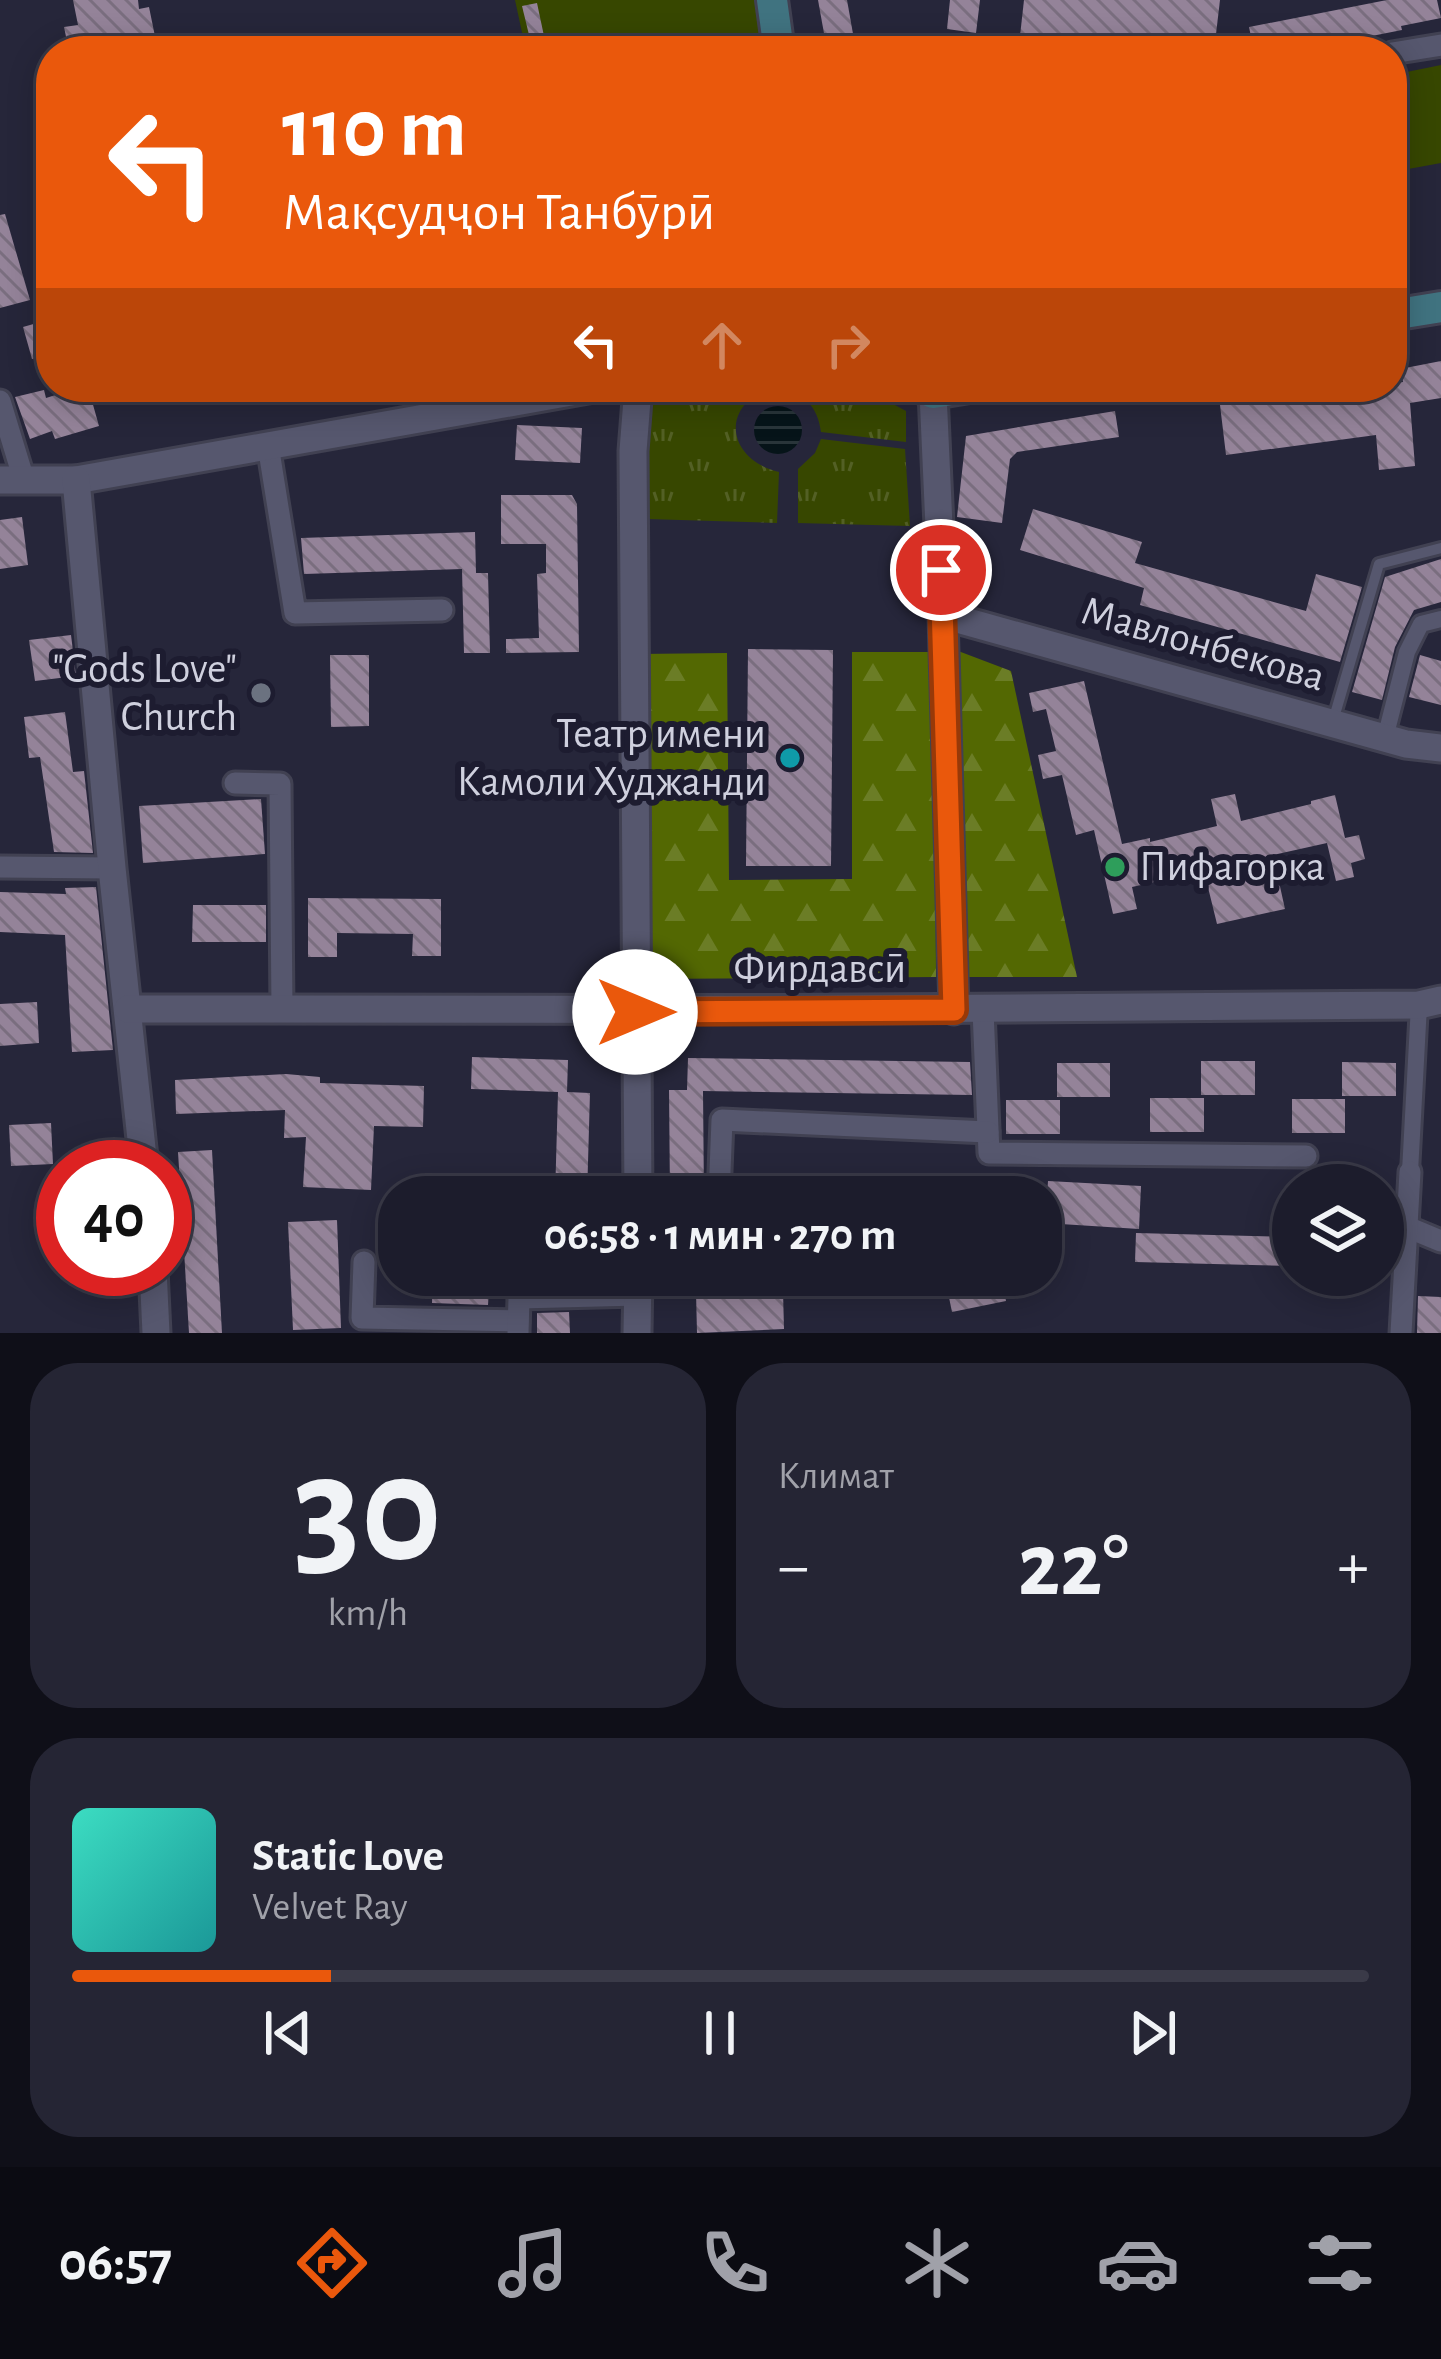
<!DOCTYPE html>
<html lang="ru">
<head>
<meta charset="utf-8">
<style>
	:root { --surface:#1c1c2c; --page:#252534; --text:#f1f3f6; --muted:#a0a1a9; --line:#3a3a48; --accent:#ea580c }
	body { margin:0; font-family:"Alegreya Sans",sans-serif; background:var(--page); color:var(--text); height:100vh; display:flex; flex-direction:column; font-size:45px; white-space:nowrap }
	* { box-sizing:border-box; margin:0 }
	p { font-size:39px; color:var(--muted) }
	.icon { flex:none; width:66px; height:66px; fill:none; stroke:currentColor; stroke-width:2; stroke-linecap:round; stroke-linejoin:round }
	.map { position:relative; height:1333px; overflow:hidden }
	.details { display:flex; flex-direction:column; gap:30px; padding:30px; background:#0f0f18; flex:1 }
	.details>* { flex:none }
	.guide { position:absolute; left:36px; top:36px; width:1371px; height:366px; border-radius:48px; box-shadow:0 6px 30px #0003,0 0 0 3px var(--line); background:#ea580c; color:#fff; overflow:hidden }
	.buttons { position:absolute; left:1272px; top:1164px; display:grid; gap:24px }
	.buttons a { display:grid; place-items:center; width:132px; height:132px; border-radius:50%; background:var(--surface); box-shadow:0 6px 30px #0003,0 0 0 3px var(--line); font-size:60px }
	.speed { position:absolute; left:36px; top:1140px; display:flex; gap:24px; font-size:60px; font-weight:700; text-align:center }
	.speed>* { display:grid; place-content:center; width:156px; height:156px; border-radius:50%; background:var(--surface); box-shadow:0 6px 30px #0003,0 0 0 3px var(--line); line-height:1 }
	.speed .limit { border:18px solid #d22; background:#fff; color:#111 }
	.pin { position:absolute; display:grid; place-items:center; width:102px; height:102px; color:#fff; margin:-51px; border:6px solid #fff; border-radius:50%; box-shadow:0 3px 12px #0007 }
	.me { position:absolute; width:132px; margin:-66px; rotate:90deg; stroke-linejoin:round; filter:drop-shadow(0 0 9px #0008) }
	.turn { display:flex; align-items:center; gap:42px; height:252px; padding:0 48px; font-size:54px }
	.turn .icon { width:156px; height:156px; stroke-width:2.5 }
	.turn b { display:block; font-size:84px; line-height:102px }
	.lanes { display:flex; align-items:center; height:114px; padding:0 48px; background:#0003; justify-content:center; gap:60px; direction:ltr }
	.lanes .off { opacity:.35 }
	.big { font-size:90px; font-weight:700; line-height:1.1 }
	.details .widget { flex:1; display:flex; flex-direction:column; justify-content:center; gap:18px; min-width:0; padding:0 42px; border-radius:48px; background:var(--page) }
	.details .dial { align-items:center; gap:0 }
	.dial b { font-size:156px; line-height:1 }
	.song { display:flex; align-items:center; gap:36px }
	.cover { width:144px; height:144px; border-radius:18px; background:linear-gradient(135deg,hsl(170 70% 55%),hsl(180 70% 35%)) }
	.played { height:12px; border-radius:6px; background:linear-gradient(90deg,var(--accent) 20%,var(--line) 20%) }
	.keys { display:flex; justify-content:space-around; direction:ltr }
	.heat { display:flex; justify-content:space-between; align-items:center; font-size:66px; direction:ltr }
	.details .tiles { flex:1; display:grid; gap:30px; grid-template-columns:1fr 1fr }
	.widget:last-child { grid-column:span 2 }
	.trip { position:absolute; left:378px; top:1176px; width:684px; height:120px; border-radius:48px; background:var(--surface); box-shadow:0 6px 30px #0003,0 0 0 3px var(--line); font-weight:700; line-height:120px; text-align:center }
	.menu { display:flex; height:192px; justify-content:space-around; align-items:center; background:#0b0b12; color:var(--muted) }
	.menu .icon { width:84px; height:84px }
	.menu .active { color:var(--accent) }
	.menu b { font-size:54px; color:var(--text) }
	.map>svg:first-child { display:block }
	.grass { fill:url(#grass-tufts) }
	.forest { fill:url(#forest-firs) }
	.park { fill:#374700 }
	.water { fill:url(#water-rules) }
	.building { fill:url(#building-back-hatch) }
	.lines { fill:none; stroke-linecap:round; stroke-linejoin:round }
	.service-casing { stroke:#414152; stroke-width:16 }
	.pedestrian-casing { stroke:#414152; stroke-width:22 }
	.minor-casing { stroke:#414152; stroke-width:27 }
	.tertiary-casing { stroke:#414152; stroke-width:33 }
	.secondary-casing { stroke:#414152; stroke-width:36 }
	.service { stroke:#56576e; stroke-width:10 }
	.pedestrian { stroke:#56576e; stroke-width:16 }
	.minor { stroke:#56576e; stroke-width:21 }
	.tertiary { stroke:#56576e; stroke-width:27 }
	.secondary { stroke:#407380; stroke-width:30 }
	.route-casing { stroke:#983908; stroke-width:30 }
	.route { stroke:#ea580c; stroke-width:21 }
	.worship-dot { fill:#6b7280; stroke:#1d1c30; stroke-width:4.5 }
	.culture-dot { fill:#0f9aa8; stroke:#1d1c30; stroke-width:4.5 }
	.leisure-dot { fill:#2e9e5b; stroke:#1d1c30; stroke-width:4.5 }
	.labels { text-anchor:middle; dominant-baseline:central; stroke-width:12; stroke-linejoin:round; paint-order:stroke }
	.street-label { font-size:42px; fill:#cfd0de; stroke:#1d1c30 }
	.poi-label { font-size:42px; fill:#cfd0de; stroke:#1d1c30; text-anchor:end }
</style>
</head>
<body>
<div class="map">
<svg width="1441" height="1333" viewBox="0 0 1441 1333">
	<defs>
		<pattern id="grass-tufts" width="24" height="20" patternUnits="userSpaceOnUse" patternTransform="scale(3)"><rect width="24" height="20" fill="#374700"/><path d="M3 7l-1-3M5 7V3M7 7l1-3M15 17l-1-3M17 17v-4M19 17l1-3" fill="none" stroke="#536025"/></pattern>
		<pattern id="forest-firs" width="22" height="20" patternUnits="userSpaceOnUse" patternTransform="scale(3)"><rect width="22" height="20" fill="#536802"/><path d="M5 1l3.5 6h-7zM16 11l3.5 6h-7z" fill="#6b7d26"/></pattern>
		<pattern id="water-rules" width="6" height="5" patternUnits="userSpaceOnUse" patternTransform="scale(3)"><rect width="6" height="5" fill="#061419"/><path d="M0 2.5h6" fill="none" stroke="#29353a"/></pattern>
		<pattern id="building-back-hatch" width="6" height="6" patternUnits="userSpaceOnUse" patternTransform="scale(3)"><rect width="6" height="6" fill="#948399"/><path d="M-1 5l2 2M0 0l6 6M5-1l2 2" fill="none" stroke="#7a6e7f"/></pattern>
	</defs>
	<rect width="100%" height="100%" fill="#26263a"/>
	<g class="grass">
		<path d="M 652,387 L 764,387 L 764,390 C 718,413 732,461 779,472 L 777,523 L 647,519 L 647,399 Z"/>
		<path d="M 780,387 L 861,387 L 906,411 L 906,442 L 821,432 C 818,407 804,393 780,387 Z"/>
		<polygon points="821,439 905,449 910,526 798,523 798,469 815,453"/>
	</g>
	<g class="forest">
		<polygon points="945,646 1011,671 1077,977 950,977"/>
		<polygon points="852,652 934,652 936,977 641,979 639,654 727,653 729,880 852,879"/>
	</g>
	<g class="park">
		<polygon points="515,0 760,0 767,51 526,51"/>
		<polygon points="1441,65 1441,163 1392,172 1392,75"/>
	</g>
	<circle class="water" cx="778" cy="430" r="24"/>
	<g class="building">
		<polygon points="73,0 138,0 139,9 149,7 158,51 69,51 64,27 78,25"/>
		<polygon points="818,0 847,0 855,45 827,50"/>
		<polygon points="950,0 980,0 976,33 947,29"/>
		<polygon points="1024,0 1220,0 1214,51 1162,51 1020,36"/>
		<polygon points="1387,0 1437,0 1441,18 1401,26 1402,30 1296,51 1254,51 1249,27"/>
		<polygon points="537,3 544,36 530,39 522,6"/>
		<polygon points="5,214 30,300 0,308 0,215"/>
		<polygon points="51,319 51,354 32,359 23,327"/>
		<polygon points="1441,361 1441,398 1410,403 1415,466 1379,470 1376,435 1226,455 1220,405 1351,387 1392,387 1392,383 1403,382 1400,369"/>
		<polygon points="81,387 88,387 99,426 55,439 52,431 30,439 15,397 44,390 46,398"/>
		<polygon points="1115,411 1119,437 1017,452 1010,459 1002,523 957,517 966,436"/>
		<polygon points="517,425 582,428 580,463 515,460"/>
		<polygon points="501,495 572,495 577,504 579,652 506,653 506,639 539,638 537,574 546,573 546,544 501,544"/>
		<polygon points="1033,509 1142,542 1135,563 1306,611 1316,574 1362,587 1340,662 1140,605 1144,588 1020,550"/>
		<polygon points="22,517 28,565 0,569 0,520"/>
		<polygon points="475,532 476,573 488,573 490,653 464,653 462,569 304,574 301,538"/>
		<polygon points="1441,559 1441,602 1414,610 1395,647 1382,700 1352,692 1385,577"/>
		<polygon points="71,635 76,676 35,681 29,640"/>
		<polygon points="748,649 833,650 831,866 746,866"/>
		<polygon points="330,655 369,655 369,726 331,727"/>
		<polygon points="1420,655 1441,661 1441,705 1409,697"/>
		<polygon points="1084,681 1122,844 1150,838 1150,842 1217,826 1211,799 1235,794 1241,821 1311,804 1311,801 1335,795 1345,838 1359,835 1365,859 1351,863 1354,877 1336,881 1327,843 1273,855 1285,909 1217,924 1204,871 1132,887 1137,909 1113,914 1094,830 1076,835 1062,775 1043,779 1038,755 1056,751 1046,709 1033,712 1029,693"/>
		<polygon points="65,712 73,772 84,771 93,853 54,852 40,757 29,758 24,717"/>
		<polygon points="261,799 265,854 143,863 139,806"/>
		<polygon points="96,887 113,1050 72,1052 65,935 0,932 0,892 66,894 65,888"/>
		<polygon points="308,898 441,899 441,956 412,956 413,934 337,933 337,957 308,957"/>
		<polygon points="193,905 266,905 266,942 192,942"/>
		<polygon points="37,1002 39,1043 0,1046 0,1004"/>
		<polygon points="472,1057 568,1060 567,1092 590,1093 587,1197 555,1197 558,1092 471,1089"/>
		<polygon points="688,1058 970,1062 972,1095 703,1091 704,1197 670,1197 669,1090 687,1090"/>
		<rect x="1201" y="1061" width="54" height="34"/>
		<polygon points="1342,1062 1396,1063 1396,1096 1342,1096"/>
		<rect x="1057" y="1063" width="53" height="34"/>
		<polygon points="286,1074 320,1077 320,1083 424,1086 423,1127 374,1126 371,1190 303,1187 306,1137 284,1138 285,1110 176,1114 175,1080"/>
		<rect x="1150" y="1098" width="54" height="34"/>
		<rect x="1292" y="1099" width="53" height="34"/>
		<rect x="1006" y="1100" width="54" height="34"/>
		<polygon points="51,1123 53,1164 11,1166 9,1125"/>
		<polygon points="212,1150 222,1333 189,1333 178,1152"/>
		<polygon points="1048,1181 1141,1186 1139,1229 1045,1223"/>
		<polygon points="337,1220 341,1328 293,1330 288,1222"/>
		<polygon points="1136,1233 1293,1237 1293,1266 1135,1262"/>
		<polygon points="433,1275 494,1275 493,1290 489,1290 488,1305 432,1303"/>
		<polygon points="983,1275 1001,1275 1006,1301 952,1312 946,1283"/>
		<polygon points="783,1291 784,1329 697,1333 696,1292"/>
		<polygon points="1418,1296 1441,1297 1441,1333 1417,1333"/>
		<polygon points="569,1312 570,1333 537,1333 537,1313"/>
	</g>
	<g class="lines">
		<g class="service-casing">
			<polyline id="service" points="1333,721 1379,564 1441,548"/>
		</g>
		<g class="pedestrian-casing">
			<g id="pedestrian">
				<polyline points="1385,738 1407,652 1421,624 1441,619"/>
				<polyline points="1410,1172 1419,1005"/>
			</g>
		</g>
		<g class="minor-casing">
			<g id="minor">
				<polyline points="1392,53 1441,45"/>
				<polyline points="0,401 24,480"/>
				<polyline points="268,445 295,613 442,610"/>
				<polyline points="235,783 280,784 282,1010"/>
				<polyline points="0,867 112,868"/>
				<polyline points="983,1010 989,1153 1306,1156"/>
				<polyline points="719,1197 722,1120 988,1132"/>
				<polyline points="1407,1227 1441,1241"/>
				<polyline points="364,1262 362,1318 518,1321"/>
				<polyline points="518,1333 519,1298 638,1295"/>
				<polyline points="1401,1333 1410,1172"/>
			</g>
		</g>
		<g class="tertiary-casing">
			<g id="tertiary">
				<polyline points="638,387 633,451 638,1197"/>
				<polyline points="933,393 943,615 954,1010"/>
				<polyline points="0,480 76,480 599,387"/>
				<polyline points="76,480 112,868 144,1167"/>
				<polyline points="943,615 1406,744 1441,748"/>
				<path d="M 128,1009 C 558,1011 989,1010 1419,1005 L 1441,1000"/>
				<polyline points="153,1269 156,1333"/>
				<polyline points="637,1333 638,1275"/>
			</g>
		</g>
		<g class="secondary-casing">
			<g id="secondary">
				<polyline points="772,0 779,51"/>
				<polyline points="1392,315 1441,307"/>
				<polyline points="920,387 933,393 969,387"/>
			</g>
		</g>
		<use href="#service" class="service"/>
		<use href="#pedestrian" class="pedestrian"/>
		<use href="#minor" class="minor"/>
		<use href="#tertiary" class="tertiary"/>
		<use href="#secondary" class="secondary"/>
	</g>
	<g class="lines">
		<g class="route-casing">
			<polyline id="route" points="635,1012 954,1010 941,570"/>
		</g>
		<use href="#route" class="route"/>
	</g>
	<circle class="worship-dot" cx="261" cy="693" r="12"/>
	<circle class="culture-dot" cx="790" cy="758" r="12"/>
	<circle class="leisure-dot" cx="1115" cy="867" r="12"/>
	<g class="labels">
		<g class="street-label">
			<text transform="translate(1203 644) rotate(16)">Мавлонбекова</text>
			<text x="820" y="969">Фирдавсӣ</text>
		</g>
		<g class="poi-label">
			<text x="237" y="669">"Gods Love"<tspan x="237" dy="48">Church</tspan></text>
			<text x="766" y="734">Театр имени<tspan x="766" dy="48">Камоли Худжанди</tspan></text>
			<text x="1139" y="867" text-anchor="start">Пифагорка</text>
		</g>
	</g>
</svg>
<div class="buttons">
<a><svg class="icon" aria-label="layers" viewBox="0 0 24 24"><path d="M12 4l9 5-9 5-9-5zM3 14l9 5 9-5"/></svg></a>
</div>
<div class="speed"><div class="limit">40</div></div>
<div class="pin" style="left:941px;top:570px;background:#d93025"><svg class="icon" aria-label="arrive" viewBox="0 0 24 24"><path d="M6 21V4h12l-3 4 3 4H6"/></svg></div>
<svg class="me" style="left:635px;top:1012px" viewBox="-20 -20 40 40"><circle r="19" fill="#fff"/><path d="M0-13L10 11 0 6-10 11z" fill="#ea580c"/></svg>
<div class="trip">06:58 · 1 мин · 270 m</div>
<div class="guide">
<div class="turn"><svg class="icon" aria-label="left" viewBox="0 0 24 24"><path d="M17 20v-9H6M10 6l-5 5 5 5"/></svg><div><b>110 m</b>Мақсудҷон Танбӯрӣ</div></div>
<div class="lanes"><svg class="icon" aria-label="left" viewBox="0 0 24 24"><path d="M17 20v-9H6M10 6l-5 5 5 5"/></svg><svg class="icon off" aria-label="ahead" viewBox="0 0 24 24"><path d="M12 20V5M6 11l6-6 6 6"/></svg><svg class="icon off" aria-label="right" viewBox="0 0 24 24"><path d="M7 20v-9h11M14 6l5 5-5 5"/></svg></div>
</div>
</div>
<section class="details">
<div class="tiles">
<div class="widget dial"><b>30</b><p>km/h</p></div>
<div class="widget"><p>Климат</p>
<div class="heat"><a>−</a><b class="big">22°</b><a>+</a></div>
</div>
<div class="widget">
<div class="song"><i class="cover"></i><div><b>Static Love</b><p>Velvet Ray</p></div></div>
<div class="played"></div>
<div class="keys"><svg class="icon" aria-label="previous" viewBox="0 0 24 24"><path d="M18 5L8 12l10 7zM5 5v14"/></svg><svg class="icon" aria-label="pause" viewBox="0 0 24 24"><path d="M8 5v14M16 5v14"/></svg><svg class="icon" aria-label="next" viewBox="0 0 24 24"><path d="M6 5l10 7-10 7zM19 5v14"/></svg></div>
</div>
</div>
</section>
<nav class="menu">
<b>06:57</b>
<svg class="icon active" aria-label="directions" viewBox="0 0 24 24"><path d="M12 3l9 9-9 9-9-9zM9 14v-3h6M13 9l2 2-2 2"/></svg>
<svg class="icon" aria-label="music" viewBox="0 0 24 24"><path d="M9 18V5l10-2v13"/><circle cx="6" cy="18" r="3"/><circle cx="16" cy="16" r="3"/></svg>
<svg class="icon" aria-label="phone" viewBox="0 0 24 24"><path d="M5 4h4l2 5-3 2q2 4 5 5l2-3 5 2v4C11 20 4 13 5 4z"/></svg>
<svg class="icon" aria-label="climate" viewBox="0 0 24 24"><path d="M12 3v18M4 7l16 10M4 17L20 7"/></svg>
<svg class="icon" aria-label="car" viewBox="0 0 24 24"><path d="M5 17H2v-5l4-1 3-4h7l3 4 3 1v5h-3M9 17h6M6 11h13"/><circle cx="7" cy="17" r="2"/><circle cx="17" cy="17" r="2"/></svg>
<svg class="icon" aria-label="filters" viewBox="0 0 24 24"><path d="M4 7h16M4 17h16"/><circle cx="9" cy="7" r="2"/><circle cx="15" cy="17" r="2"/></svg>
</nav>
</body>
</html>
